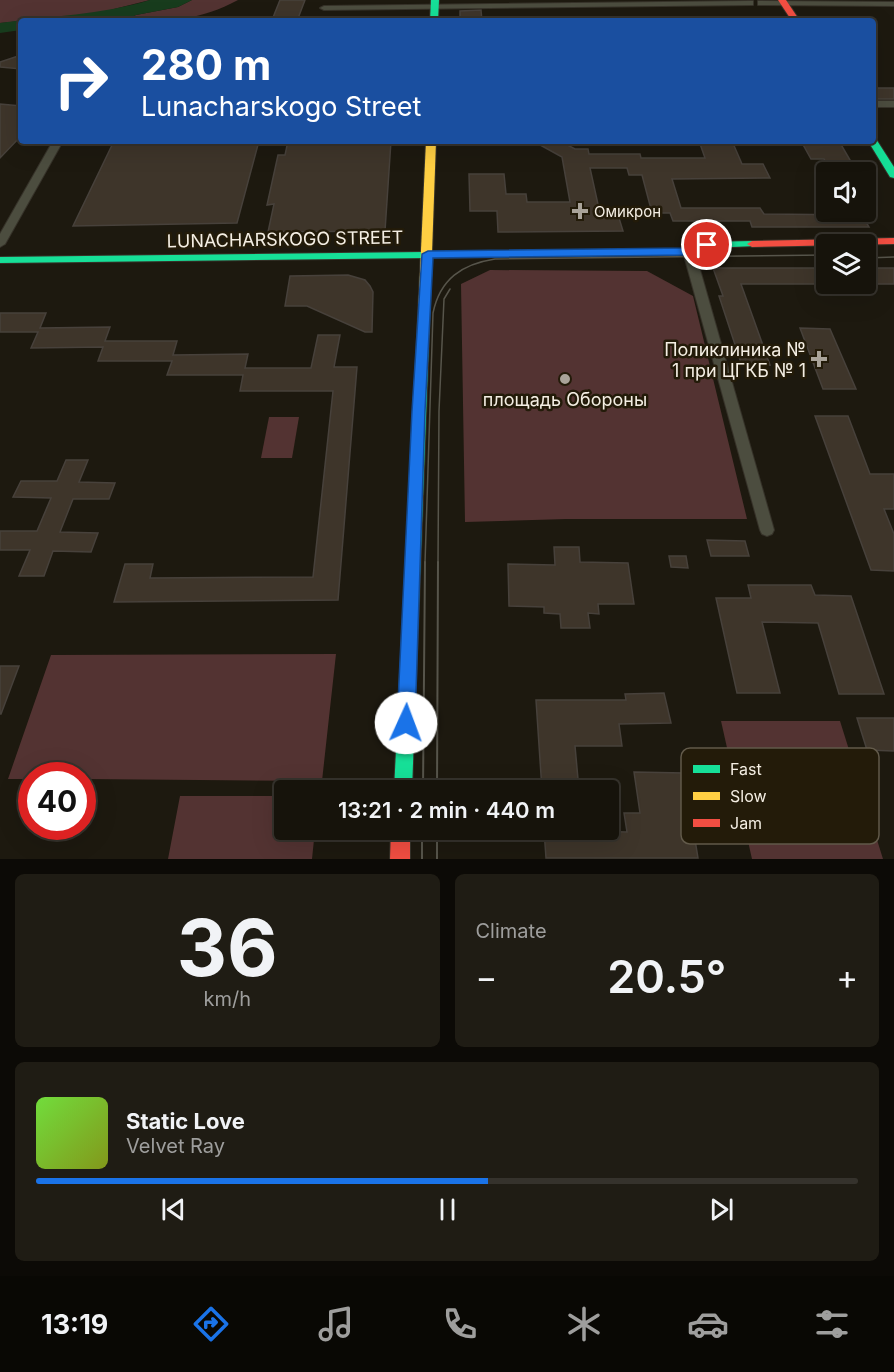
<!DOCTYPE html>
<html lang="en">
<head>
<meta charset="utf-8">
<style>
	:root { --surface:#16130b; --page:#1f1c14; --text:#f1f3f6; --muted:#9e9e9d; --line:#35322c; --accent:#1a73e8 }
	body { margin:0; font-family:Inter,sans-serif; background:var(--page); color:var(--text); height:100vh; display:flex; flex-direction:column; font-size:22px; white-space:nowrap }
	* { box-sizing:border-box; margin:0 }
	p { font-size:20px; color:var(--muted) }
	.icon { flex:none; width:33px; height:33px; fill:none; stroke:currentColor; stroke-width:2; stroke-linecap:round; stroke-linejoin:round }
	.map { position:relative; height:859px; overflow:hidden }
	.side { display:flex; flex-direction:column; gap:15px; padding:15px; background:#0c0a06; flex:1 }
	.side>* { flex:none }
	.hud { position:absolute; left:18px; top:18px; width:858px; height:126px; border-radius:6px; box-shadow:0 6px 24px #0002,0 0 0 2px var(--line); background:#1a4fa0; color:#fff; overflow:hidden }
	.fabs { position:absolute; left:816px; top:162px; display:grid; gap:12px }
	.fabs a { display:grid; place-items:center; width:60px; height:60px; border-radius:6px; background:var(--surface); box-shadow:0 6px 24px #0002,0 0 0 2px var(--line); font-size:30px }
	.speed { position:absolute; left:18px; top:762px; display:flex; gap:12px; font-size:30px; font-weight:700; text-align:center }
	.speed>* { display:grid; place-content:center; width:78px; height:78px; border-radius:50%; background:var(--surface); box-shadow:0 6px 24px #0002,0 0 0 2px var(--line); line-height:1 }
	.speed .limit { border:9px solid #d22; background:#fff; color:#111 }
	.pin { position:absolute; display:grid; place-items:center; width:51px; height:51px; color:#fff; margin:-26px; border:3px solid #fff; border-radius:50%; box-shadow:0 2px 6px #0007 }
	.me { position:absolute; width:66px; margin:-33px; rotate:2deg; stroke-linejoin:round; filter:drop-shadow(0 0 4px #0008) }
	.turn { display:flex; align-items:center; gap:21px; height:126px; padding:0 24px; font-size:27px }
	.turn .icon { width:78px; height:78px; stroke-width:2.5 }
	.turn b { display:block; font-size:42px; line-height:51px }
	.big { font-size:45px; font-weight:600; line-height:1.1 }
	.side .tile { flex:1; display:flex; flex-direction:column; justify-content:center; gap:9px; min-width:0; padding:0 21px; border-radius:9px; background:var(--page) }
	.side .dial { align-items:center; gap:0 }
	.dial b { font-size:78px; line-height:1 }
	.song { display:flex; align-items:center; gap:18px }
	.cover { width:72px; height:72px; border-radius:9px; background:linear-gradient(135deg,hsl(100 70% 55%),hsl(70 70% 35%)) }
	.played { height:6px; border-radius:3px; background:linear-gradient(90deg,var(--accent) 55%,var(--line) 55%) }
	.keys { display:flex; justify-content:space-around; direction:ltr }
	.heat { display:flex; justify-content:space-between; align-items:center; font-size:33px; direction:ltr }
	.side .tiles { flex:1; display:grid; gap:15px; grid-template-columns:1fr 1fr }
	.tile:last-child { grid-column:span 2 }
	.trip { position:absolute; left:274px; top:780px; width:345px; height:60px; border-radius:6px; background:var(--surface); box-shadow:0 6px 24px #0002,0 0 0 2px var(--line); font-weight:600; line-height:60px; text-align:center }
	.dock { display:flex; height:96px; justify-content:space-around; align-items:center; background:#090804; color:var(--muted) }
	.dock .icon { width:42px; height:42px }
	.dock .on { color:var(--accent) }
	.dock b { font-size:27px; color:var(--text) }
	.map>svg:first-child { display:block }
	.green { fill:#533332 }
	.water { fill:#183c1d }
	.building { fill:#3e352a; stroke:#47413b; stroke-width:1.5 }
	.lines { fill:none; stroke-linecap:round; stroke-linejoin:round }
	.street-casing { stroke:#363229; stroke-width:2 }
	.fast-casing { stroke:#363229; stroke-width:2 }
	.slow-casing { stroke:#363229; stroke-width:2 }
	.jam-casing { stroke:#363229; stroke-width:2 }
	.street { fill:#4c4d3f; fill-rule:evenodd }
	.fast { fill:#16e098; fill-rule:evenodd }
	.slow { fill:#ffcf43; fill-rule:evenodd }
	.jam { fill:#f24e42; fill-rule:evenodd }
	.tram-far1 { stroke:#57554b; stroke-width:1.5 }
	.tram { stroke:#57554b; stroke-width:2 }
	.route { fill:#1a73e8; stroke:#114b97; stroke-width:1.5 }
	.poi-dot { fill:#a9a399; stroke:#231b09; stroke-width:2 }
	.labels { text-anchor:middle; dominant-baseline:central; stroke-width:5; stroke-linejoin:round; paint-order:stroke }
	.far-poi-label { font-size:15px; fill:#f4eee3; stroke:#231b09; text-anchor:start }
	.street-label { font-size:18px; fill:#f4eee3; stroke:#231b09 }
	.poi-label { font-size:18px; fill:#f4eee3; stroke:#231b09; text-anchor:end }
	.key { fill:#231b09; stroke:#625a4a; stroke-width:1.5 }
	.key-label { font-size:16px; fill:#f4eee3 }
</style>
</head>
<body>
<div class="map">
<svg width="894" height="859" viewBox="0 0 894 859">
	<rect width="100%" height="100%" fill="#1d190f"/>
	<g class="green">
		<polygon points="0,0 150,0 94,14 0,23"/>
		<path d="M 192,0 L 238,0 C 197,22 167,21 122,21 L 136,15 L 178,7 Z"/>
		<polygon points="490,270 647,271 693,296 747,519 566,519 465,522 461,284"/>
		<polygon points="269,417 299,417 292,458 261,458"/>
		<polygon points="336,654 322,781 83,779 82,776 32,776 31,779 8,779 51,655"/>
		<polygon points="721,721 840,721 883,859 752,859"/>
		<polygon points="180,796 285,796 285,830 315,830 312,859 168,859"/>
	</g>
	<path class="water" d="M 150,0 L 192,0 L 178,7 L 136,15 L 122,21 L 21,21 L 21,30 L 0,33 L 0,23 C 52,16 100,15 150,0 Z"/>
	<g class="building">
		<polygon points="280,0 305,0 297,21 272,20"/>
		<polygon points="481,10 482,21 460,21 460,11"/>
		<polygon points="21,55 21,69 0,67 0,62"/>
		<polygon points="873,88 894,88 894,99 876,99"/>
		<polygon points="0,104 21,106 21,136 0,158"/>
		<polygon points="114,141 259,141 237,223 73,226"/>
		<polygon points="288,141 391,141 385,231 268,232 274,204 267,205 278,155 285,155"/>
		<polygon points="533,141 560,141 575,149 588,149 589,154 640,154 641,158 705,158 699,141 732,141 742,164 763,164 770,178 672,179 681,208 760,208 764,214 862,215 869,227 752,227 750,221 673,221 670,213 652,213 642,175 629,175 627,168 590,168 601,218 619,218 623,231 498,232 497,211 470,211 469,174 504,174 506,194 526,194 527,202 570,202 562,157"/>
		<polygon points="801,141 839,141 857,172 832,172 824,159 811,159"/>
		<polygon points="713,268 826,268 826,284 741,284 770,365 742,366 719,296 723,296"/>
		<rect x="866" y="268" width="28" height="16"/>
		<polygon points="348,275 365,280 370,286 373,292 372,332 365,332 307,306 285,306 290,276"/>
		<polygon points="0,313 46,313 40,328 110,327 105,341 177,341 173,355 248,354 245,368 311,368 318,335 340,335 334,367 357,367 338,600 114,602 125,564 153,564 150,578 313,577 333,391 240,391 243,375 167,375 172,361 98,361 103,347 31,348 38,332 0,332"/>
		<polygon points="800,328 830,329 856,389 823,389"/>
		<polygon points="815,416 848,416 870,474 894,474 894,509 884,509 894,534 894,571 871,570"/>
		<polygon points="66,460 88,460 79,482 115,483 109,499 73,499 60,532 98,533 91,552 53,551 44,576 19,576 30,550 0,550 0,531 37,531 51,498 13,497 21,481 57,481"/>
		<polygon points="707,540 745,541 749,556 711,556"/>
		<polygon points="554,547 579,547 580,562 628,563 634,604 598,604 599,614 588,613 590,628 561,628 560,614 544,613 544,607 509,606 508,564 555,565"/>
		<polygon points="669,556 686,556 688,568 671,567"/>
		<polygon points="748,585 811,585 815,595 851,596 884,694 839,694 818,623 762,622 780,693 737,693 716,598 751,598"/>
		<polygon points="0,666 19,666 1,714 0,714"/>
		<polygon points="664,693 671,723 619,724 622,746 575,746 579,790 542,790 536,700 626,700 625,694"/>
		<polygon points="857,718 894,718 894,751 867,750"/>
		<polygon points="634,772 684,773 698,858 546,858 544,830 627,832 624,813 640,813"/>
	</g>
	<g class="lines">
		<g class="street-casing">
			<g id="street">
				<polygon points="750,1 753,1 753,5 324,10 320,8 324,6"/>
				<polygon points="758,1 894,2 894,6 761,5 758,5"/>
				<rect x="873" y="101" width="21" height="6"/>
				<polygon points="53,141 63,141 5,244 0,247 0,234"/>
				<polygon points="689,249 695,252 774,530 772,534 767,536 762,534 760,530 683,252"/>
			</g>
		</g>
		<g class="fast-casing">
			<g id="fast">
				<polygon points="431,0 439,0 438,21 430,21"/>
				<polygon points="873,138 876,139 894,167 894,178 890,177 868,141 873,141"/>
				<polygon points="752,241 757,244 756,246 708,248 689,255 0,263 0,257 688,249 707,242"/>
				<polygon points="423,333 429,337 412,790 394,790 417,337"/>
			</g>
		</g>
		<g class="slow-casing">
			<polygon id="slow" points="426,141 436,141 429,337 423,341 417,337"/>
		</g>
		<g class="jam-casing">
			<g id="jam">
				<polygon points="778,0 786,0 800,21 792,21"/>
				<polygon points="894,238 894,244 752,247 747,244 752,241"/>
				<polygon points="391,830 410,830 410,859 390,859"/>
			</g>
		</g>
		<use href="#street" class="street"/>
		<use href="#fast" class="fast"/>
		<use href="#slow" class="slow"/>
		<use href="#jam" class="jam"/>
		<g class="tram-far1">
			<polyline points="866,258 894,257"/>
			<path d="M 425,563 L 433,313 C 440,279 462,264 495,259 L 826,255"/>
			<polyline points="438,563 439,411 444,299 450,289"/>
		</g>
		<g class="tram">
			<polyline points="423,790 425,562"/>
			<polyline points="437,790 438,562"/>
			<polyline points="422,830 422,859"/>
			<polyline points="437,830 437,859"/>
		</g>
	</g>
	<polygon class="route" points="707,242 711,243 711,247 689,255 433,258 425,411 415,723 412,729 406,732 399,729 397,723 412,411 422,254 428,251 688,248"/>
	<g class="poi-dot">
		<path d="M577 202h6v6h6v6h-6v6h-6v-6h-6v-6h6z"/>
		<path d="M816 350h6v6h6v6h-6v6h-6v-6h-6v-6h6z"/>
		<circle cx="565" cy="379" r="6"/>
	</g>
	<g class="labels">
		<g class="far-poi-label">
			<text x="594" y="211">Омикрон</text>
		</g>
		<g class="street-label">
			<text transform="translate(285 239) rotate(-1)">LUNACHARSKOGO STREET</text>
		</g>
		<g class="poi-label">
			<text x="806" y="349">Поликлиника №<tspan x="806" dy="21">1 при ЦГКБ № 1</tspan></text>
			<text x="565" y="399" text-anchor="middle">площадь Обороны</text>
		</g>
	</g>
	<rect x="681" y="748" width="198" height="96" rx="9" class="key"/>
	<rect x="693" y="765" width="27" height="8" fill="#16e098"/>
	<rect x="693" y="792" width="27" height="8" fill="#ffcf43"/>
	<rect x="693" y="819" width="27" height="8" fill="#f24e42"/>
	<g class="key-label">
		<text x="730" y="775">Fast</text>
		<text x="730" y="802">Slow</text>
		<text x="730" y="829">Jam</text>
	</g>
</svg>
<div class="fabs">
<a><svg class="icon" aria-label="sound" viewBox="0 0 24 24"><path d="M4 9h4l5-4v14l-5-4H4zM17 9q2 3 0 6"/></svg></a>
<a><svg class="icon" aria-label="layers" viewBox="0 0 24 24"><path d="M12 4l9 5-9 5-9-5zM3 14l9 5 9-5"/></svg></a>
</div>
<div class="speed"><div class="limit">40</div></div>
<div class="pin" style="left:707px;top:245px;background:#d93025"><svg class="icon" aria-label="arrive" viewBox="0 0 24 24"><path d="M6 21V4h12l-3 4 3 4H6"/></svg></div>
<svg class="me" style="left:406px;top:723px" viewBox="-20 -20 40 40"><circle r="19" fill="#fff"/><path d="M0-13L10 11 0 6-10 11z" fill="#1a73e8"/></svg>
<div class="trip">13:21 · 2 min · 440 m</div>
<div class="hud">
<div class="turn"><svg class="icon" aria-label="right" viewBox="0 0 24 24"><path d="M7 20v-9h11M14 6l5 5-5 5"/></svg><div><b>280 m</b>Lunacharskogo Street</div></div>
</div>
</div>
<section class="side">
<div class="tiles">
<div class="tile dial"><b>36</b><p>km/h</p></div>
<div class="tile"><p>Climate</p>
<div class="heat"><a>−</a><b class="big">20.5°</b><a>+</a></div>
</div>
<div class="tile">
<div class="song"><i class="cover"></i><div><b>Static Love</b><p>Velvet Ray</p></div></div>
<div class="played"></div>
<div class="keys"><svg class="icon" aria-label="previous" viewBox="0 0 24 24"><path d="M18 5L8 12l10 7zM5 5v14"/></svg><svg class="icon" aria-label="pause" viewBox="0 0 24 24"><path d="M8 5v14M16 5v14"/></svg><svg class="icon" aria-label="next" viewBox="0 0 24 24"><path d="M6 5l10 7-10 7zM19 5v14"/></svg></div>
</div>
</div>
</section>
<nav class="dock">
<b>13:19</b>
<svg class="icon on" aria-label="directions" viewBox="0 0 24 24"><path d="M12 3l9 9-9 9-9-9zM9 14v-3h6M13 9l2 2-2 2"/></svg>
<svg class="icon" aria-label="music" viewBox="0 0 24 24"><path d="M9 18V5l10-2v13"/><circle cx="6" cy="18" r="3"/><circle cx="16" cy="16" r="3"/></svg>
<svg class="icon" aria-label="phone" viewBox="0 0 24 24"><path d="M5 4h4l2 5-3 2q2 4 5 5l2-3 5 2v4C11 20 4 13 5 4z"/></svg>
<svg class="icon" aria-label="climate" viewBox="0 0 24 24"><path d="M12 3v18M4 7l16 10M4 17L20 7"/></svg>
<svg class="icon" aria-label="car" viewBox="0 0 24 24"><path d="M5 17H2v-5l4-1 3-4h7l3 4 3 1v5h-3M9 17h6M6 11h13"/><circle cx="7" cy="17" r="2"/><circle cx="17" cy="17" r="2"/></svg>
<svg class="icon" aria-label="filters" viewBox="0 0 24 24"><path d="M4 7h16M4 17h16"/><circle cx="9" cy="7" r="2"/><circle cx="15" cy="17" r="2"/></svg>
</nav>
</body>
</html>
